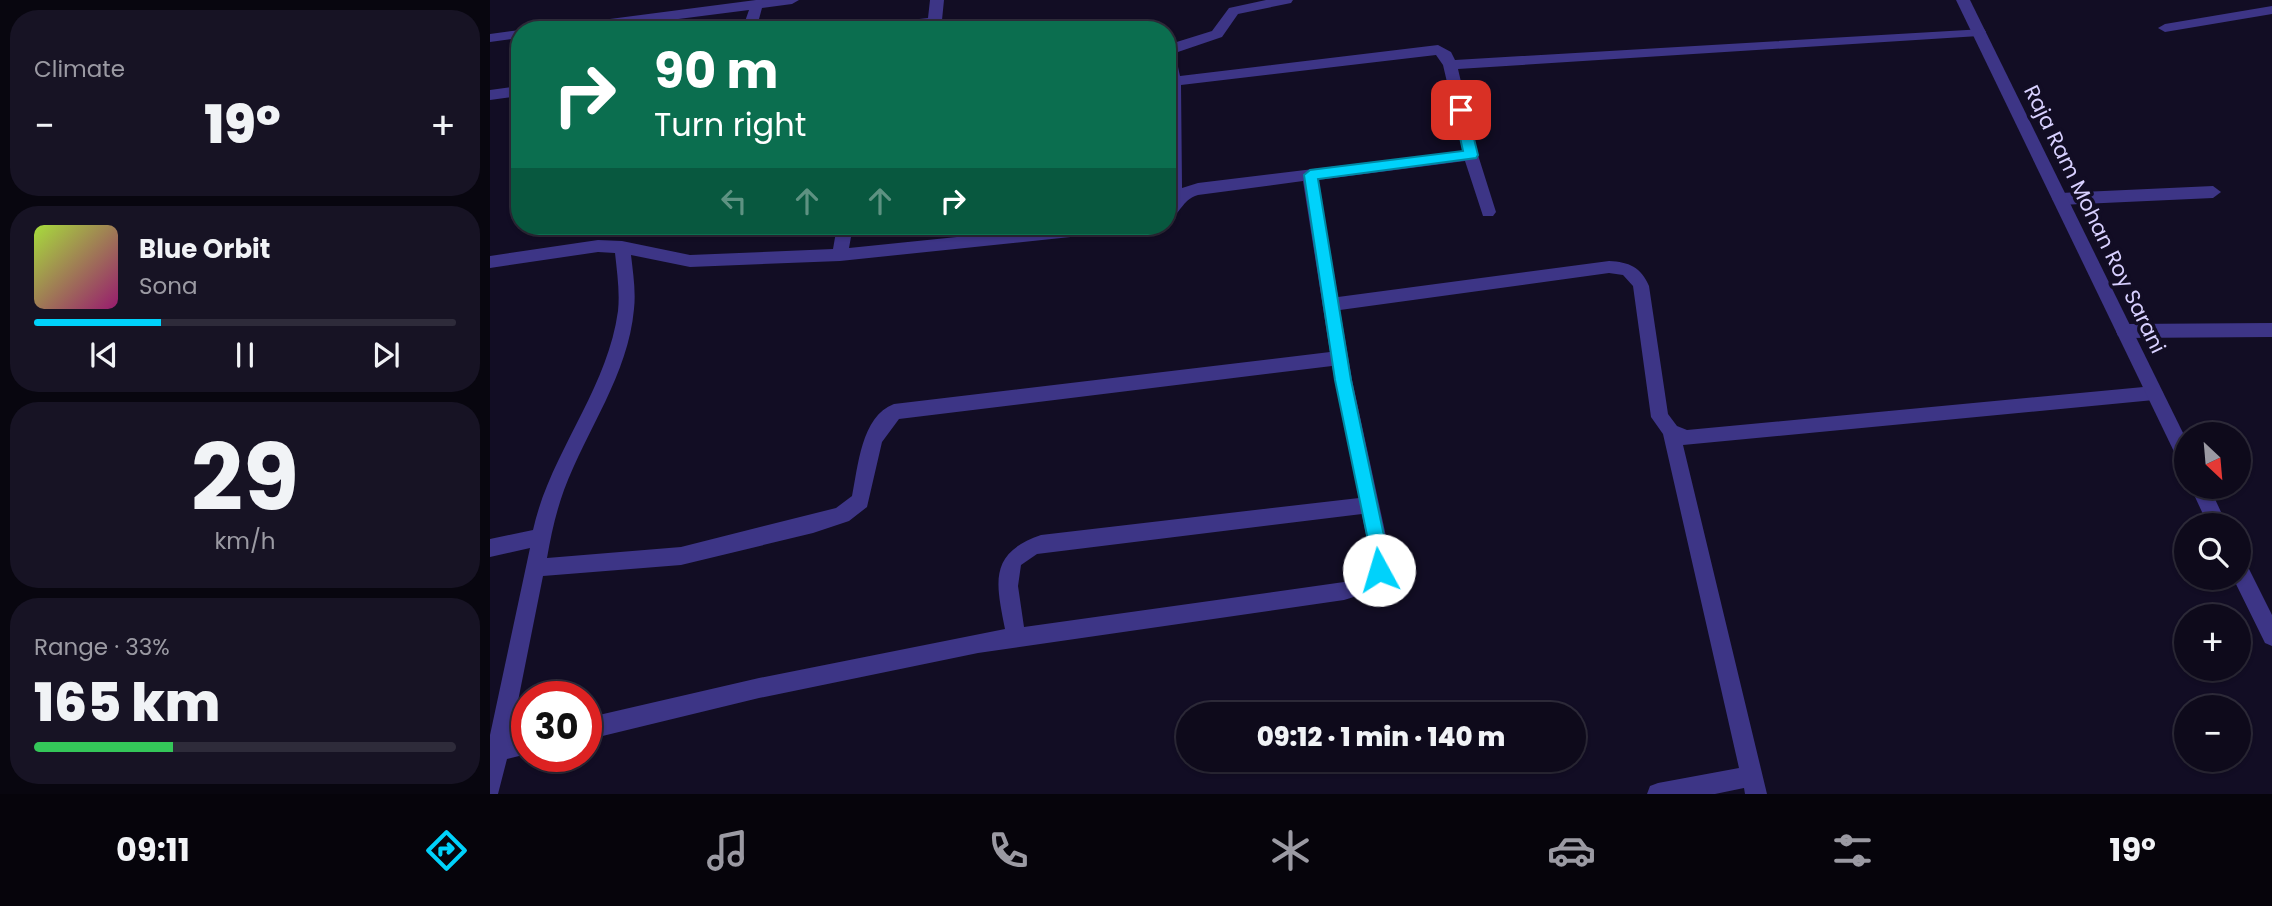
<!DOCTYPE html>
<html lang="en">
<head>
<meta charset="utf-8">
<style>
	:root { --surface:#0e0a1b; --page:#171324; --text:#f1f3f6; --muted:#9b9aa3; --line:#2e2b3a; --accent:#00d2fb }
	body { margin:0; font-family:Poppins,sans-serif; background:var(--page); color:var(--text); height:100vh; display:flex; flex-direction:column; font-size:26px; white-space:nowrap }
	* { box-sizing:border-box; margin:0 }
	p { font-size:23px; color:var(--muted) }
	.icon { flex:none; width:38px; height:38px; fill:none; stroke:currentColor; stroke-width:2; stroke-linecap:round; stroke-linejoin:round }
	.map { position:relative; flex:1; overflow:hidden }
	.details { display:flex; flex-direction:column; gap:10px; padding:10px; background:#08060f; width:490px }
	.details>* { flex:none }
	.banner { position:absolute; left:21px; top:21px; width:665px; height:214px; border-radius:28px; box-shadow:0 2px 5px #0004,0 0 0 2px var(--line); background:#0b6e4f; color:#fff; overflow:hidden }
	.needle { width:46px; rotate:154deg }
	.controls { position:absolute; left:1684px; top:422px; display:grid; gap:14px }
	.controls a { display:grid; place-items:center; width:77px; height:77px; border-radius:50%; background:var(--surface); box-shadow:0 2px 5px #0004,0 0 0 2px var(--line); font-size:35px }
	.speed { position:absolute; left:21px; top:681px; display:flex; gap:14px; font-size:35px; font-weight:700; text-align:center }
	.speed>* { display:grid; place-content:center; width:91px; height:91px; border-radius:50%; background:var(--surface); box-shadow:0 2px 5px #0004,0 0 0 2px var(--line); line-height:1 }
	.speed .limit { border:10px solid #d22; background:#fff; color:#111 }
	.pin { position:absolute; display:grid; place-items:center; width:60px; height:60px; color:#fff; margin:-30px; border-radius:14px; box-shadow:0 4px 10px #0006 }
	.me { position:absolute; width:77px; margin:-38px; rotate:354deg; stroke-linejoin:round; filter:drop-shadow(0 0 5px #0008) }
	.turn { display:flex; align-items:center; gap:24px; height:147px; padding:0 28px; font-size:32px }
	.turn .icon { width:91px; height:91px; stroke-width:2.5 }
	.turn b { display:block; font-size:49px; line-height:60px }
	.lanes { display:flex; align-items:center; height:66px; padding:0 28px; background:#0003; justify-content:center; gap:35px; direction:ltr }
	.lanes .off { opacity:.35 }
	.big { font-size:52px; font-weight:800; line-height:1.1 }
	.details .tile { flex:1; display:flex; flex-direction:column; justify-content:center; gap:10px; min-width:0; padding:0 24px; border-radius:28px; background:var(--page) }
	.details .dial { align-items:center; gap:0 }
	.dial b { font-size:91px; line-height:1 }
	.song { display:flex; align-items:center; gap:21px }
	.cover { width:84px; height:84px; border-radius:10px; background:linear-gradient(135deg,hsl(80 70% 55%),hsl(320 70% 35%)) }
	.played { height:7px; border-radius:4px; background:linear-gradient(90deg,var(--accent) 30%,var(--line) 30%) }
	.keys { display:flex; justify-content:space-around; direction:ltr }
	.heat { display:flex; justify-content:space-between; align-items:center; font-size:38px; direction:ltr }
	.charge { height:10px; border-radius:5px; background:linear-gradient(90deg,#34c759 33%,var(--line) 0) }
	.trip { position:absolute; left:686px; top:702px; width:410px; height:70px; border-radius:35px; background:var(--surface); box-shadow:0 2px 5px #0004,0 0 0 2px var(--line); font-weight:800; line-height:70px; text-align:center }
	.dock { display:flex; height:112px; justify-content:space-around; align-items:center; background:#06040b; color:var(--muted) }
	.dock .icon { width:49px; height:49px }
	.dock .current { color:var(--accent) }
	.dock b { font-size:32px; color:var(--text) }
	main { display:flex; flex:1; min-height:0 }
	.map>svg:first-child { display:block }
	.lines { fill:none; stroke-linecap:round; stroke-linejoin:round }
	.service { fill:#3d3586; fill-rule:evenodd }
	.minor { fill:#3d3586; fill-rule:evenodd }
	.tertiary { fill:#3d3586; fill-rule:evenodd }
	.route { fill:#00d2fb; stroke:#0088a3; stroke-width:2 }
	.labels { text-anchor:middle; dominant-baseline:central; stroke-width:7; stroke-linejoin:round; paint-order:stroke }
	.street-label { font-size:21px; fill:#d8d0ff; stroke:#120d24 }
</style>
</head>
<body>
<main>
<section class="details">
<div class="tile"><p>Climate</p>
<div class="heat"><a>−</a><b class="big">19°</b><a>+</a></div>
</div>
<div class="tile">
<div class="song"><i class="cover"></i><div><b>Blue Orbit</b><p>Sona</p></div></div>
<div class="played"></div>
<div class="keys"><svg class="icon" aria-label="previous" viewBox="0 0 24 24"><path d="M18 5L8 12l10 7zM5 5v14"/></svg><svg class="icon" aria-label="pause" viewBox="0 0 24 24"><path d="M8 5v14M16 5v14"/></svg><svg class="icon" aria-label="next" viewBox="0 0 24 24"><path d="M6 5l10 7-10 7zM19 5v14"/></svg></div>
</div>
<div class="tile dial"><b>29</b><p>km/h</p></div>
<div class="tile"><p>Range · 33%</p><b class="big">165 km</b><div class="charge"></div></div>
</section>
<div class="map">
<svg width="1782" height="794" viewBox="0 0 1782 794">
	<rect width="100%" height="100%" fill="#120d24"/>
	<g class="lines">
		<polygon class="service" points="1723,186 1731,192 1723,198 1570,205 1562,199 1570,193"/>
		<g class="minor">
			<polygon points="266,0 309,0 302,4 272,8 266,30 252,30 259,10 102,30 59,30 66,26"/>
			<polygon points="440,0 454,0 451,30 437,30 438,27 360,30 367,26 438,18"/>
			<path d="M 776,0 L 803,0 L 801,3 L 748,14 L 732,37 L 685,53 L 690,76 L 948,45 L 961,52 L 965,60 L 1494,29 L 1496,32 L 1489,36 L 968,69 L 988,155 L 1006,212 L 1003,216 L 993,216 L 975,161 L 828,180 L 848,297 L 1119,261 C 1139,262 1151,267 1159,286 L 1178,414 L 1187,426 L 1197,430 L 1664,386 L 1670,388 L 1673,393 L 1670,398 L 1664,400 L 1193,445 L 1277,794 L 1255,794 L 1254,788 L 1225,794 L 1157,794 L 1160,786 L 1168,783 L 1249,768 L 1173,434 L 1161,417 L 1143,286 L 1133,275 L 1119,273 L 850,310 L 862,380 L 899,550 C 899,587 886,590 854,600 L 488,653 L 269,698 L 96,740 L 96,718 L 269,678 L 515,629 C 506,583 498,553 551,535 L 869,498 L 842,366 L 409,419 L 392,442 L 377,507 L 359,521 L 323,533 L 191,565 L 53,576 L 21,736 L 37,732 L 37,754 L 17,759 L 8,794 L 0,794 L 0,735 L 40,548 L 0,557 L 0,539 L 43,530 C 60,453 117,391 128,311 C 130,292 127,272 125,253 L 108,252 L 0,268 L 0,256 L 108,240 L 132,241 L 200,255 L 343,249 L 347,226 L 363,226 L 359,248 L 573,226 L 636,226 L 628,232 L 350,261 L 200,267 L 141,255 C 143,273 146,291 144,309 C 138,375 97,429 74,490 C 66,512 61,535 57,558 L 191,547 L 346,508 L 362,496 C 368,468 371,416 404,404 L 840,352 L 813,181 L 708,195 C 691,200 691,215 677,220 L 677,45 L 722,31 L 739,8 ZM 946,55 L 953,65 L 973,151 L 708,183 L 692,188 L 691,85 ZM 872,514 L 879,550 L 879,567 L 872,576 L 854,582 L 534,627 L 528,586 L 531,565 L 547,554 Z"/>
			<polygon points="1782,6 1782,14 1675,32 1668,28 1675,24"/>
			<polygon points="30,30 30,38 0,42 0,34"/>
			<polygon points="30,86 30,96 0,100 0,90"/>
			<polygon points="1782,323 1782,337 1634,338 1628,336 1626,331 1628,326 1634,324"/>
		</g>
		<g class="tertiary">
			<polygon points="1466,0 1480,0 1696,439 1696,466 1690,464"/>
			<polygon points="1700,486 1719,486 1737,525 1718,525"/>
			<polygon points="1748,558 1755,561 1782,615 1782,646 1775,643 1743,578 1748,578"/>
		</g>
	</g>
	<polygon class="route" points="971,105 977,110 988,155 986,158 828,179 861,380 897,550 898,570 895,576 889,578 883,576 880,550 845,380 814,175 820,170 973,151 964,110"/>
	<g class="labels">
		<g class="street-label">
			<text transform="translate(1605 219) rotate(64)">Raja Ram Mohan Roy Sarani</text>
		</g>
	</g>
</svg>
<div class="controls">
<a><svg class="needle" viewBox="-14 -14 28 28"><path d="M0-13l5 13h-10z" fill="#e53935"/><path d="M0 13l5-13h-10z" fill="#9b9aa3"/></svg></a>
<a><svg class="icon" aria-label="search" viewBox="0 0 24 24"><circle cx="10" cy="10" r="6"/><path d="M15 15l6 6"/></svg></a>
<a>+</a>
<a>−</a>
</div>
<div class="speed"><div class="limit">30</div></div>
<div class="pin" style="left:971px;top:110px;background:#d93025"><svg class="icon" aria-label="arrive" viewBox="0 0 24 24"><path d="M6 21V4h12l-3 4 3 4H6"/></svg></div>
<svg class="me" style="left:889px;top:570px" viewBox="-20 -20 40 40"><circle r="19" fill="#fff"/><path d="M0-13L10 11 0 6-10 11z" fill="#00d2fb"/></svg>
<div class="trip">09:12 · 1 min · 140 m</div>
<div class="banner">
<div class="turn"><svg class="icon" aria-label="right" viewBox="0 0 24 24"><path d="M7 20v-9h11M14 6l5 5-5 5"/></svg><div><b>90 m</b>Turn right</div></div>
<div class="lanes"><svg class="icon off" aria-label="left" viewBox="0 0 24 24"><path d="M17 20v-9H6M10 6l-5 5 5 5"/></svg><svg class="icon off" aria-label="ahead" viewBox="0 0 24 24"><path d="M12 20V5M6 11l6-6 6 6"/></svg><svg class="icon off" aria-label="ahead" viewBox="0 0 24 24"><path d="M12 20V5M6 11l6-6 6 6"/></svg><svg class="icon" aria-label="right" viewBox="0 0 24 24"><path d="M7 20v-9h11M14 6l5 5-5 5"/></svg></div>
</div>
</div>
</main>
<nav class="dock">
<b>09:11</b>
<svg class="icon current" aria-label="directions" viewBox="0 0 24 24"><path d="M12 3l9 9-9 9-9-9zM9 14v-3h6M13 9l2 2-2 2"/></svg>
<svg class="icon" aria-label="music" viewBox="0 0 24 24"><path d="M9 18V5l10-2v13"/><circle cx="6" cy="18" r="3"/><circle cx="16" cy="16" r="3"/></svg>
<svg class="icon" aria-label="phone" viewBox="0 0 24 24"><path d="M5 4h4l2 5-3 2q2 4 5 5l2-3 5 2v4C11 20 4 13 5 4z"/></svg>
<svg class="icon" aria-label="climate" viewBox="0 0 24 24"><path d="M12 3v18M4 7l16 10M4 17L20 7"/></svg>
<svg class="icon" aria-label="car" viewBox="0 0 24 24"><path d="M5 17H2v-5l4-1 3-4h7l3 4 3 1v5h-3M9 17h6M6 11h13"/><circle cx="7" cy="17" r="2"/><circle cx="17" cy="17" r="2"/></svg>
<svg class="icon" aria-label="filters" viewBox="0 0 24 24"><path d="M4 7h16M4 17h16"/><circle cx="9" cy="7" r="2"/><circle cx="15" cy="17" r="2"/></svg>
<b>19°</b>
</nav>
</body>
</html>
